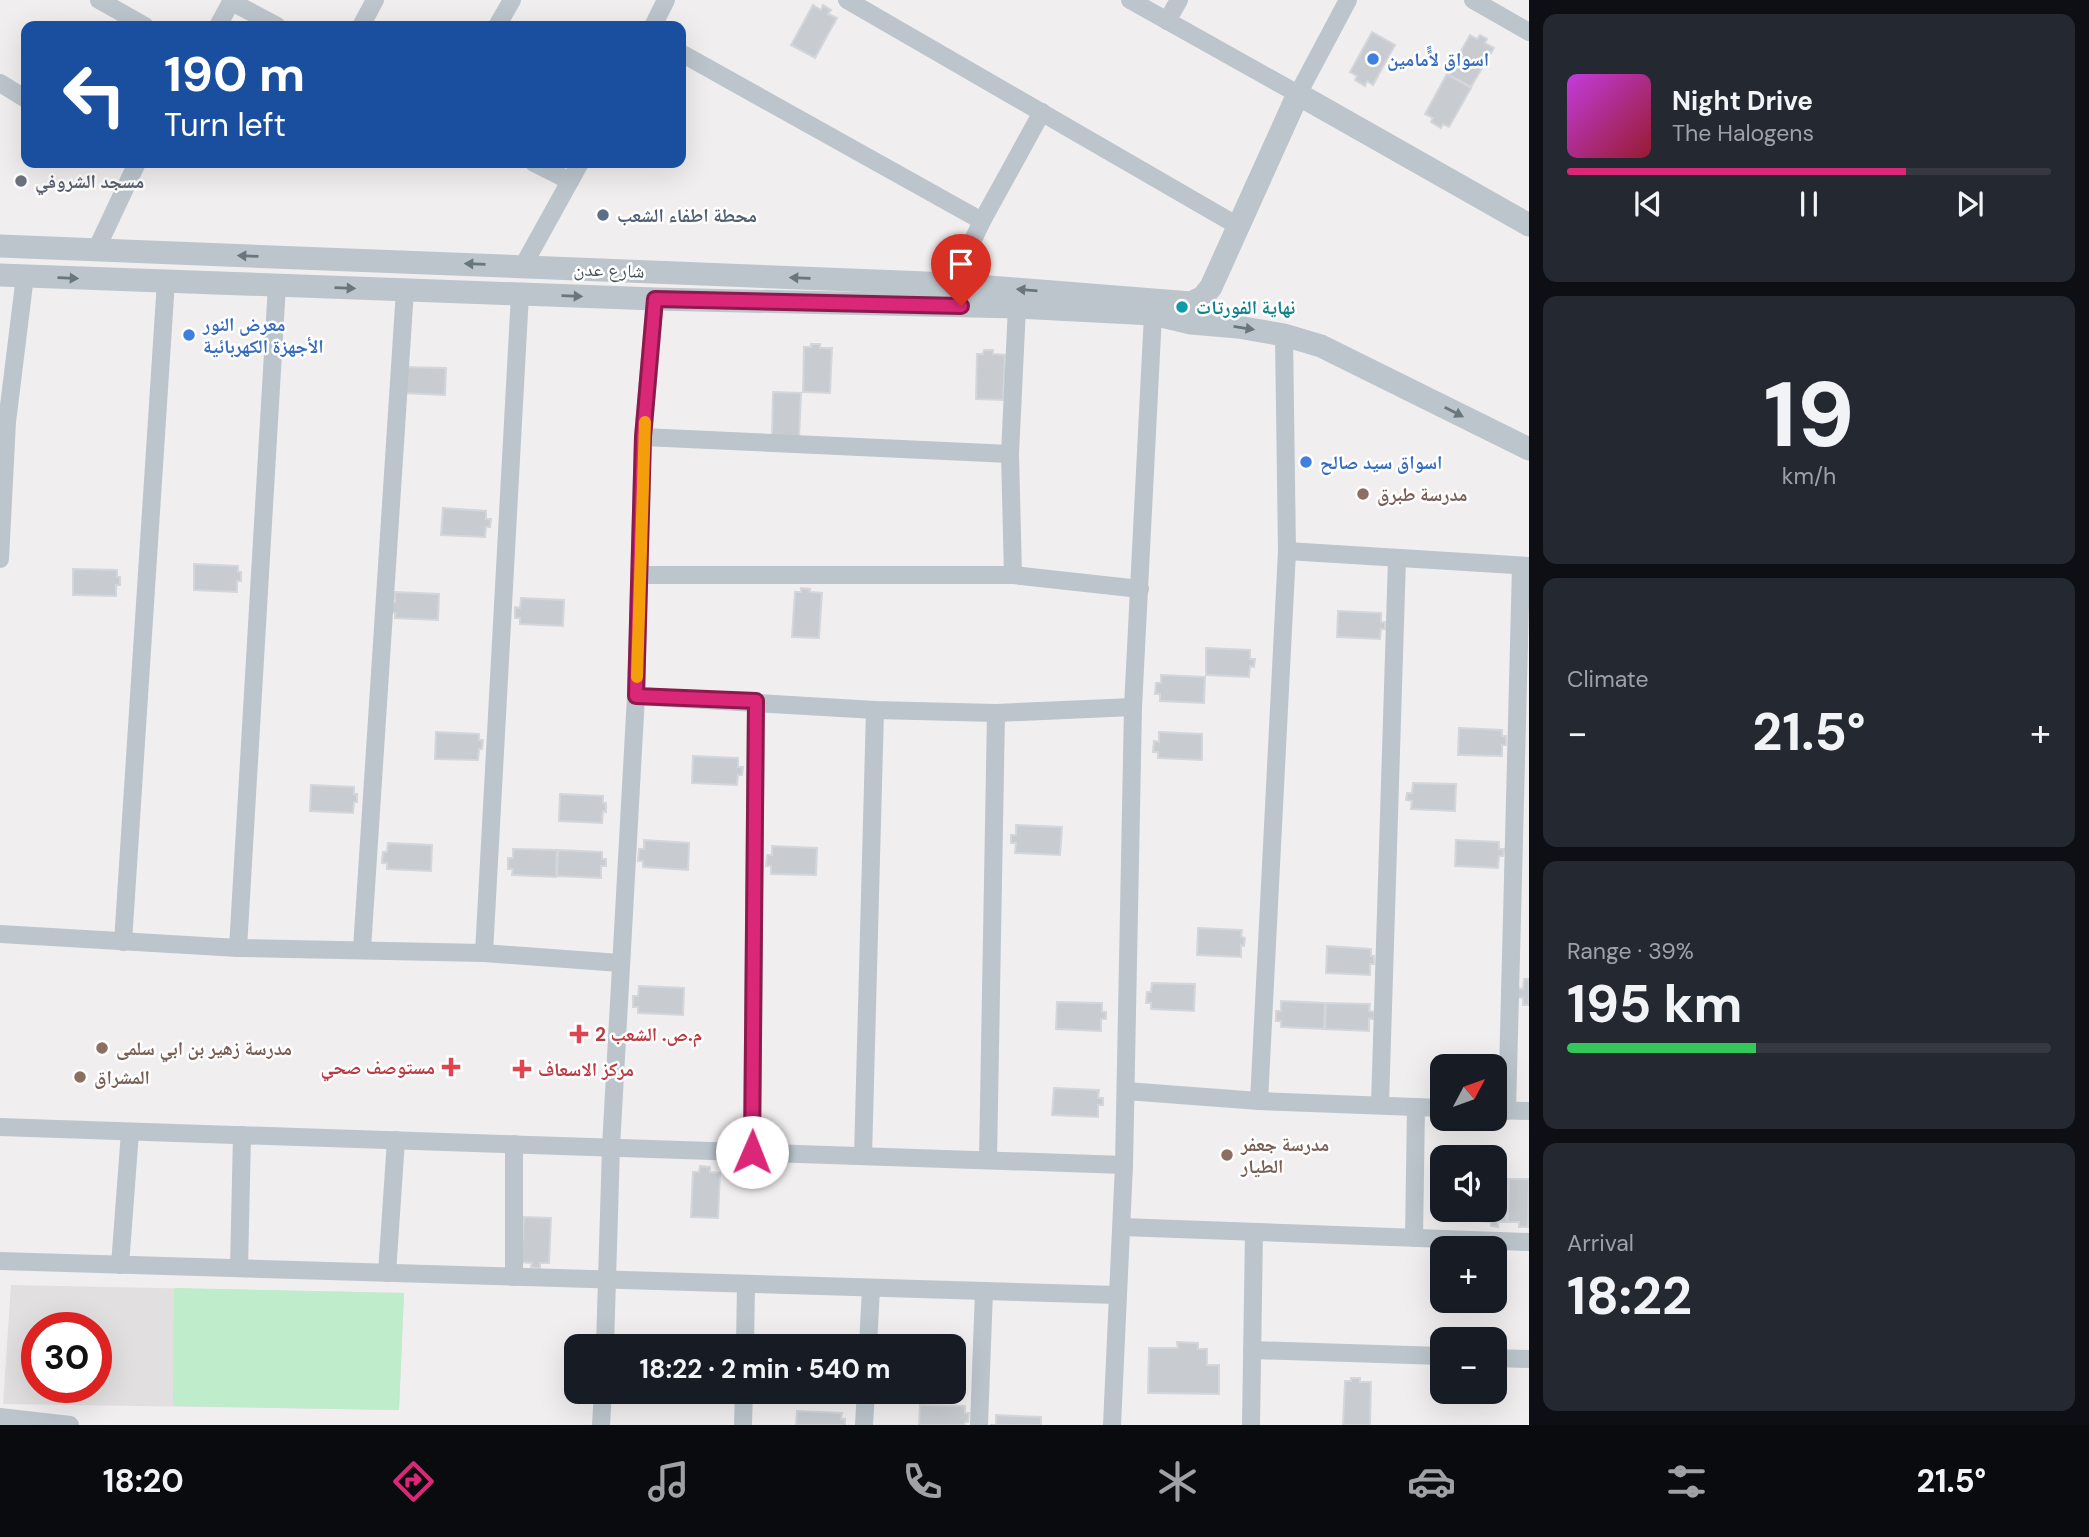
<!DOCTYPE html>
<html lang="en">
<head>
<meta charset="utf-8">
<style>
	:root { --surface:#171b24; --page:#242831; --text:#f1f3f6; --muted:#9ea1a6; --line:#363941; --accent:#db2777 }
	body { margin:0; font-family:"DM Sans","Noto Naskh Arabic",sans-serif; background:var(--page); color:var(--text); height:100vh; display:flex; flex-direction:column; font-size:26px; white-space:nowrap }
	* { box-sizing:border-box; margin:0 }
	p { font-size:23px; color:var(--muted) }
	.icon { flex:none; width:38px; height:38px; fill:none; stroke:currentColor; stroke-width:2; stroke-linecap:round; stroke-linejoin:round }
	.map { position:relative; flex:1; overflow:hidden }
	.details { display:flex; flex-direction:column; gap:14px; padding:14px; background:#0d0f14; width:560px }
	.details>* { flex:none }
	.hud { position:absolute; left:21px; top:21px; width:665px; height:147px; border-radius:14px; box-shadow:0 7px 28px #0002; background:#1a4fa0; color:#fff; overflow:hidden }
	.needle { width:46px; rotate:49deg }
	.buttons { position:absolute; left:1430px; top:1054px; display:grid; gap:14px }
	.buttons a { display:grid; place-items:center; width:77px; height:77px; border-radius:14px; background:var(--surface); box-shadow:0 7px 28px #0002; font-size:35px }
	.speed { position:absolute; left:21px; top:1312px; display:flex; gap:14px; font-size:35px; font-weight:700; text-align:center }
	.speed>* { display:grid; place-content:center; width:91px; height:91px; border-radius:50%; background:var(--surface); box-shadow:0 7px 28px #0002; line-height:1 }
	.speed .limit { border:10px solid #d22; background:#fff; color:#111 }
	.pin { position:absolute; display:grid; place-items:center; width:60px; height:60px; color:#fff; margin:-72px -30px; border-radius:50% 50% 50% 0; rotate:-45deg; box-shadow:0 0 7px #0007 }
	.pin .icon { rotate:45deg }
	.me { position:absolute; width:77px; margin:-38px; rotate:1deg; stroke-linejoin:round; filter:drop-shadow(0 0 5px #0008) }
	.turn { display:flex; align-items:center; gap:24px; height:147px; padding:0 28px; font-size:32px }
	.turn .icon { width:91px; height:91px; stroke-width:2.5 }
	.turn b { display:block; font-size:49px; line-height:60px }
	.big { font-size:52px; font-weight:700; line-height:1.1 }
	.details .tile { flex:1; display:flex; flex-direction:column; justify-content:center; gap:10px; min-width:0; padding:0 24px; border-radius:14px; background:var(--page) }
	.details .dial { align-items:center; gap:0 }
	.dial b { font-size:91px; line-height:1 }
	.song { display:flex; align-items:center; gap:21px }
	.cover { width:84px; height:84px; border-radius:10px; background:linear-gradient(135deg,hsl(290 70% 55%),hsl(350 70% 35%)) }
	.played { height:7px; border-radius:4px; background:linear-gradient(90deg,var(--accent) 70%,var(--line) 70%) }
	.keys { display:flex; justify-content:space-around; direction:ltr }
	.heat { display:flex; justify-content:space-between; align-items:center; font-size:38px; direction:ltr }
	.charge { height:10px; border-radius:5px; background:linear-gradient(90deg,#34c759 39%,var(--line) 0) }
	.trip { position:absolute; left:564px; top:1334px; width:402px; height:70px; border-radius:14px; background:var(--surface); box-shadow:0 7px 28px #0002; font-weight:700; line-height:70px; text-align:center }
	.tab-bar { display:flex; height:112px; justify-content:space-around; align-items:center; background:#090b0e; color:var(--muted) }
	.tab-bar .icon { width:49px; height:49px }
	.tab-bar .on { color:var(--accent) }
	.tab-bar b { font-size:32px; color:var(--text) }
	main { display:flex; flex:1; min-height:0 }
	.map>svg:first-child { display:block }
	.education { fill:#e2dfe0; fill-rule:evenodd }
	.green { fill:#bfeccb }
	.building { fill:#c8ccd1; stroke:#d3d6da; stroke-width:2 }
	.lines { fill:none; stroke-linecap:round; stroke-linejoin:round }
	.minor { stroke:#bbc5cb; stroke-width:18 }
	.tertiary { stroke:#bbc5cb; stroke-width:23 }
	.oneway { fill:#6a767d }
	.route-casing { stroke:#8e194d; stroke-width:18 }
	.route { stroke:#db2777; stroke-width:12 }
	.slow { stroke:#f59e0b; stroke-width:12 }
	.shop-dot { fill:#3f7fe0; stroke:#fff; stroke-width:2.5 }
	.worship-dot { fill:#6b7280; stroke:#fff; stroke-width:2.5 }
	.service-dot { fill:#5c6f8a; stroke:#fff; stroke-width:2.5 }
	.culture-dot { fill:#0f9aa8; stroke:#fff; stroke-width:2.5 }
	.education-dot { fill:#8d6e63; stroke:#fff; stroke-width:2.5 }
	.health-dot { fill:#e0444e; stroke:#fff; stroke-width:2.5 }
	.labels { text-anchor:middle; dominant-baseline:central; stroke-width:5; stroke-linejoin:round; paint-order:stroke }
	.shop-label { font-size:19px; font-weight:bold; fill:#366cbe; stroke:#fff; text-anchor:start }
	.worship-label { font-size:19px; font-weight:bold; fill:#5b616d; stroke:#fff; text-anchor:start }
	.service-label { font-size:19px; font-weight:bold; fill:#4e5e75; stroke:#fff; text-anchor:start }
	.street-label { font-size:19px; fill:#47545b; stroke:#fff }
	.culture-label { font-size:19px; font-weight:bold; fill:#0d838f; stroke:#fff; text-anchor:start }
	.education-label { font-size:19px; font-weight:bold; fill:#785e54; stroke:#fff; text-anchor:start }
	.health-label { font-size:19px; font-weight:bold; fill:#be3a42; stroke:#fff; text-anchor:start }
</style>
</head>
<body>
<main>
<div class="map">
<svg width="1529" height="1425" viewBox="0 0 1529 1425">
	<rect width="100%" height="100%" fill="#f1eeef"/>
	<path class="education" d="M 11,1285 L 404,1293 L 399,1410 L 3,1404 ZM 37,1328 L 96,1328 L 96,1388 L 37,1388 Z"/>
	<polygon class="green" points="174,1288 404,1293 399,1410 173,1406"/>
	<g class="building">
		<polygon points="813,5 821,10 823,5 831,10 828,14 837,18 815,58 791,45"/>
		<polygon points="1372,32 1395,45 1373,85 1367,81 1365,86 1355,80 1357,76 1350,72"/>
		<polygon points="1470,35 1477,39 1480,35 1487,39 1485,43 1494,48 1471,87 1448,74"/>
		<polygon points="1447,74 1471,88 1449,127 1443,124 1441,128 1431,122 1433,118 1425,114"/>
		<polygon points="811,344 820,344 820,348 832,348 830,393 803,392 804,347 811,347"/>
		<polygon points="984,350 993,350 993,354 1005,355 1003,400 976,399 977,354 983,354"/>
		<polygon points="402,367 446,368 445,395 402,393"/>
		<polygon points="773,392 801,393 799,438 772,437"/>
		<polygon points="443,508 486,511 486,519 491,519 490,527 486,527 485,537 441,535"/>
		<polygon points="194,564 238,566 238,572 241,572 241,581 237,581 237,592 194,590"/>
		<polygon points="73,569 117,570 117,577 120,577 120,585 116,585 116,596 73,595"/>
		<polygon points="801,588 810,589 810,592 822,593 819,638 792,637 795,592 801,592"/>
		<polygon points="395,592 439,594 438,620 395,618 395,613 390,612 390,602 395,602"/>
		<polygon points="521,598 564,600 563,626 520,624 520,618 515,618 515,607 520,608"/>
		<polygon points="1338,611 1381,613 1381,622 1385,622 1385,629 1381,629 1380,639 1337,637"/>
		<polygon points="1206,648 1250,650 1250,659 1255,659 1254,667 1250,666 1249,677 1206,675"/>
		<polygon points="1161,675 1205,677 1204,703 1160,701 1160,694 1155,694 1156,683 1161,683"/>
		<polygon points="1459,728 1502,730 1502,736 1506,736 1506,745 1502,745 1502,756 1458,755"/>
		<polygon points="436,732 479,734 479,740 483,740 482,749 479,749 478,760 435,759"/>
		<polygon points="1159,732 1202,734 1202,760 1158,758 1158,752 1153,752 1154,741 1159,742"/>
		<polygon points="693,756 738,758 738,767 743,767 742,775 738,775 737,785 692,783"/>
		<polygon points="1413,783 1456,784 1455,811 1411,809 1412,801 1406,800 1407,793 1412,793"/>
		<polygon points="311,785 354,787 354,794 357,794 357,802 354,802 353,813 310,811"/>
		<polygon points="560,794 603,796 603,803 606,803 606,812 603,811 602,823 559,821"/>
		<polygon points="1016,825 1062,827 1060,855 1015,853 1016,843 1011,843 1011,835 1016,835"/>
		<polygon points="644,840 689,843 688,870 643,867 643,861 638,861 639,849 644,849"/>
		<polygon points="1456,840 1499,842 1499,849 1504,849 1503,856 1499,856 1498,868 1455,866"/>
		<polygon points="388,843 432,845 431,871 387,869 387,863 382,863 383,852 387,852"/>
		<polygon points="772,846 817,848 816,875 771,874 771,866 766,866 767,855 772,855"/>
		<polygon points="513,849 557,850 556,877 512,875 513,869 508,869 508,858 513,858"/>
		<polygon points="558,850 602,852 602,859 606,859 606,866 601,866 601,878 557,876"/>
		<polygon points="1198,928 1242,930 1241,937 1245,938 1244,946 1241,945 1241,957 1197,955"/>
		<polygon points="1327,946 1371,949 1371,956 1374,956 1374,964 1370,964 1370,975 1326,973"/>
		<polygon points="1524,979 1529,979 1529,1005 1523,1005 1523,998 1517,998 1518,988 1523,989"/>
		<polygon points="1152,983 1195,984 1194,1011 1151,1009 1151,1003 1146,1003 1147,992 1151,992"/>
		<polygon points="639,986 684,988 683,1015 638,1013 638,1007 633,1007 633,996 638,996"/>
		<polygon points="1281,1001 1325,1003 1324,1029 1281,1027 1281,1021 1276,1021 1276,1011 1281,1011"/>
		<polygon points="1057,1002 1102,1003 1102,1012 1106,1012 1106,1019 1101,1019 1101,1031 1056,1029"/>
		<polygon points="1326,1003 1370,1004 1369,1011 1374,1012 1374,1019 1369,1019 1369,1031 1325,1029"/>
		<polygon points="1054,1088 1099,1090 1098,1098 1103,1098 1103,1105 1098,1105 1098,1117 1052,1115"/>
		<polygon points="700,1166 710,1167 710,1172 720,1173 718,1218 691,1217 693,1172 699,1172"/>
		<polygon points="1494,1178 1507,1179 1506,1222 1498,1222 1498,1227 1491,1226 1491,1222 1479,1221 1480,1209 1494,1209"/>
		<polygon points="1509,1179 1529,1179 1528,1227 1519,1227 1519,1222 1508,1222"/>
		<polygon points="524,1217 551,1218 549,1263 540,1263 540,1268 531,1267 532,1263 521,1262"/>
		<polygon points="1177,1342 1198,1343 1198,1349 1207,1349 1207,1365 1219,1365 1219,1394 1148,1393 1149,1348 1178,1348"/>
		<polygon points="1351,1378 1360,1378 1360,1382 1371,1382 1370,1425 1343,1425 1345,1381 1351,1381"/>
		<polygon points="920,1405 965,1406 965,1413 969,1413 968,1422 965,1422 964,1425 919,1425"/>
		<polygon points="797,1411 842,1413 841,1419 845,1419 845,1425 796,1425"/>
		<polygon points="996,1415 1041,1417 1041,1425 990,1425 996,1425"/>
	</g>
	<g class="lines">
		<g class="minor">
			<polyline points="99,0 145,26"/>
			<polyline points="847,0 1238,226"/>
			<polyline points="1130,0 1298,94 1348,0"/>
			<polyline points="1473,0 1529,32"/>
			<polyline points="232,2 277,26"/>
			<polyline points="1167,21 1179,0"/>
			<polyline points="218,26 232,0"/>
			<polyline points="361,26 375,0"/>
			<polyline points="497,26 512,0"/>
			<polyline points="653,26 666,0"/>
			<polyline points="681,53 982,221"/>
			<polyline points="0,83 26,99"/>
			<polyline points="534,163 570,181"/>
			<polyline points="96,250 137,163"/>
			<polyline points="523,266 580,163"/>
			<polyline points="952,284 982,221 1042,112"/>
			<polyline points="643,437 1010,454"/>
			<polyline points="1287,551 1529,566"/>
			<polyline points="0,559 7,422 25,276"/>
			<polyline points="640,575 1013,575 1140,589"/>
			<polyline points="1013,575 1010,454 1017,307"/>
			<polyline points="636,696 875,710 996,713 1133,707"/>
			<polyline points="0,934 238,948 484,953 620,963"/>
			<polyline points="123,942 166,281"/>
			<polyline points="238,948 277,285"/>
			<polyline points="362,949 405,290"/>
			<polyline points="484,953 520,294"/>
			<polyline points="1126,1091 1259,1101 1442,1108"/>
			<polyline points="1259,1101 1287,551 1284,335"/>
			<polyline points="1380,1104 1397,559"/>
			<polyline points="1494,1110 1529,1111"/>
			<polyline points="1507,1111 1521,566"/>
			<polyline points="0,1127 1124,1165"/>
			<polyline points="752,1152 756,701"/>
			<polyline points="863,1156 875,710"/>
			<polyline points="988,1160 996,713"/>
			<polyline points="1122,1227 1529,1242"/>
			<polyline points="1414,1238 1416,1107"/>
			<polyline points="0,1261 1117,1295"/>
			<polyline points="120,1265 130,1132"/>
			<polyline points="239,1268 242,1135"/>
			<polyline points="387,1273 396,1140"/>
			<polyline points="514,1277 514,1144"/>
			<polyline points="605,1346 611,1147 636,696 643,437 655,299"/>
			<polyline points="745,1346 746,1284"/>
			<polyline points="868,1346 871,1288"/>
			<polyline points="1252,1350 1442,1356"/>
			<polyline points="1494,1358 1529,1359"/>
			<polyline points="0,1417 70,1425"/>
			<polyline points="601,1425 603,1391"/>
			<polyline points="743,1425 744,1391"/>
			<polyline points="864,1425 866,1391"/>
			<polyline points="979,1425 984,1291"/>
			<polyline points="1112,1425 1124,1165 1133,707 1153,314"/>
			<polyline points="1251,1425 1254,1232"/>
		</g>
		<g class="tertiary">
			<polyline points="0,246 952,284 1191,303 1203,297 1211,287 1298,94 1529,225"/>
			<polyline points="0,275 655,299 1017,307 1153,314 1191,323 1238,327 1284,335 1321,346 1529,449"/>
		</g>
	</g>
	<defs><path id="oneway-solid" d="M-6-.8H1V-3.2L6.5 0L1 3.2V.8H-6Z" transform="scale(1.75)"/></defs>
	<g class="oneway">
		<use href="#oneway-solid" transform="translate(248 256) rotate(-178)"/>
		<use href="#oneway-solid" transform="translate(475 264) rotate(-178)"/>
		<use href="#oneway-solid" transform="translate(68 278) rotate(2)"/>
		<use href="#oneway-solid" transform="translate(800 278) rotate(-178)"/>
		<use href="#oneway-solid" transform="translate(345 288) rotate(2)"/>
		<use href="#oneway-solid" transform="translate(1027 290) rotate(-175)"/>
		<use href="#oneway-solid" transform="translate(572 296) rotate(2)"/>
		<use href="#oneway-solid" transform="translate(1244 328) rotate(9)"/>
		<use href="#oneway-solid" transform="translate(1454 412) rotate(27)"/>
	</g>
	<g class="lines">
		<g class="route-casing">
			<polyline id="route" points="752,1152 756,701 636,696 643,437 655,299 961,306"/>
		</g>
		<use href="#route" class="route"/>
		<polyline class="slow" points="637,677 645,422"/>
	</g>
	<g class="shop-dot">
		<circle cx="1373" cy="59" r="7"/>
		<circle cx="189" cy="335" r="7"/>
		<circle cx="1306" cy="462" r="7"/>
	</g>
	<circle class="worship-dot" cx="21" cy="181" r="7"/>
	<circle class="service-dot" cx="603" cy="215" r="7"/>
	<circle class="culture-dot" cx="1182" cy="307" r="7"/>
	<g class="education-dot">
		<circle cx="1363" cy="494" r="7"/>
		<circle cx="102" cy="1048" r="7"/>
		<circle cx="80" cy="1077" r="7"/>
		<circle cx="1227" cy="1155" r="7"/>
	</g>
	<g class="health-dot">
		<path d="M575.5 1023.5h7v7h7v7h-7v7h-7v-7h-7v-7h7z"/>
		<path d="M447.5 1056.5h7v7h7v7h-7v7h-7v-7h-7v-7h7z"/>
		<path d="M518.5 1058.5h7v7h7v7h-7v7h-7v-7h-7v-7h7z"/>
	</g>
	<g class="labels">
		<g class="shop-label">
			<text x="1387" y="59">اسواق لاًًمامين</text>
			<text x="203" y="324">معرض النور<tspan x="203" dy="22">الأجهزة الكهربائية</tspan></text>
			<text x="1320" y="462">اسواق سيد صالح</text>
		</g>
		<g class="worship-label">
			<text x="35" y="181">مسجد الشروفي</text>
		</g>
		<g class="service-label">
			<text x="617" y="215">محطة اطفاء الشعب</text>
		</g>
		<g class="street-label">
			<text transform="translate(609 270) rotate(2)">شارع عدن</text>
		</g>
		<g class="culture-label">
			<text x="1196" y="307">نهاية الفورتات</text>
		</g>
		<g class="education-label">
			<text x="1377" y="494">مدرسة طبرق</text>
			<text x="116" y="1048">مدرسة زهير بن ابي سلمى</text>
			<text x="94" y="1077">المشراق</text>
			<text x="1241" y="1144">مدرسة جعفر<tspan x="1241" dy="22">الطيار</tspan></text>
		</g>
		<g class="health-label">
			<text x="595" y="1034">م.ص. الشعب 2</text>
			<text x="435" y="1067" text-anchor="end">مستوصف صحي</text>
			<text x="538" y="1069">مركز الاسعاف</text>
		</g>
	</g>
</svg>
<div class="buttons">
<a><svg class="needle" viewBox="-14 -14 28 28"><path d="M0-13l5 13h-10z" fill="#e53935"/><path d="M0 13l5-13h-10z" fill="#9ea1a6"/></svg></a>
<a><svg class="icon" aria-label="sound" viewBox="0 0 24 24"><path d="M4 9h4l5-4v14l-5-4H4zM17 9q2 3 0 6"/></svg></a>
<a>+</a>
<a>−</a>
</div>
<div class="speed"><div class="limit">30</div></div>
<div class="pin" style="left:961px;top:306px;background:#d93025"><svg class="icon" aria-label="arrive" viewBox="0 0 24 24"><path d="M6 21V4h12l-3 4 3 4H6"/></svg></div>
<svg class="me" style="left:752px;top:1152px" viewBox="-20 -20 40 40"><circle r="19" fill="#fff"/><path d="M0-13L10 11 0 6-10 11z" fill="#db2777"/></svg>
<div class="trip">18:22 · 2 min · 540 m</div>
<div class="hud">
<div class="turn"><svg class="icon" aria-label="left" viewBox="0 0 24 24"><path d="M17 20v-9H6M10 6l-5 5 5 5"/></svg><div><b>190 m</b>Turn left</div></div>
</div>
</div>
<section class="details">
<div class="tile">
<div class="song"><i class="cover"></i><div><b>Night Drive</b><p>The Halogens</p></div></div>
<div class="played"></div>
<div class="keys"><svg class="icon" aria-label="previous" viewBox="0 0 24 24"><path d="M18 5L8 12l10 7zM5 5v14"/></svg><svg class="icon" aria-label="pause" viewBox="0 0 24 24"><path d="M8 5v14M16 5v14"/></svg><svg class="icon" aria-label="next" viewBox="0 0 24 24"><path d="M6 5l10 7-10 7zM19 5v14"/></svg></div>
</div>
<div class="tile dial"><b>19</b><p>km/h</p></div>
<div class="tile"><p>Climate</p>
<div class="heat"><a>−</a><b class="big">21.5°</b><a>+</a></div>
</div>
<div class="tile"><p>Range · 39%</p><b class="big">195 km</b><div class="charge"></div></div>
<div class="tile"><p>Arrival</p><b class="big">18:22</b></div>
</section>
</main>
<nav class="tab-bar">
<b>18:20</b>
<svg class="icon on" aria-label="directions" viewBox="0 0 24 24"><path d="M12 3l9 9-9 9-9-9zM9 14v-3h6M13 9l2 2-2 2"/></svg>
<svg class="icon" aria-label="music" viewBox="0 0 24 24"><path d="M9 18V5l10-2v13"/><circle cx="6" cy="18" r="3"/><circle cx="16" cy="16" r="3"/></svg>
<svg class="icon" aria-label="phone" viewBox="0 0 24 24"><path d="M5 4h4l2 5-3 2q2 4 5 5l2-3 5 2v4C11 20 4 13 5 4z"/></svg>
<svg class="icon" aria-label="climate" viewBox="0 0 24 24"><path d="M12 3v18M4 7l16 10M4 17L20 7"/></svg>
<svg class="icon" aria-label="car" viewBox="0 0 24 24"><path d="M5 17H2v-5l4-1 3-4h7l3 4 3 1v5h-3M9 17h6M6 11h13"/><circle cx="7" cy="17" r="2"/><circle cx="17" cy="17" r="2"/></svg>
<svg class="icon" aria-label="filters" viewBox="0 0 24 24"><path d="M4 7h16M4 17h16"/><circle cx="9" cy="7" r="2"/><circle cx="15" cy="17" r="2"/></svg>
<b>21.5°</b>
</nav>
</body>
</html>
